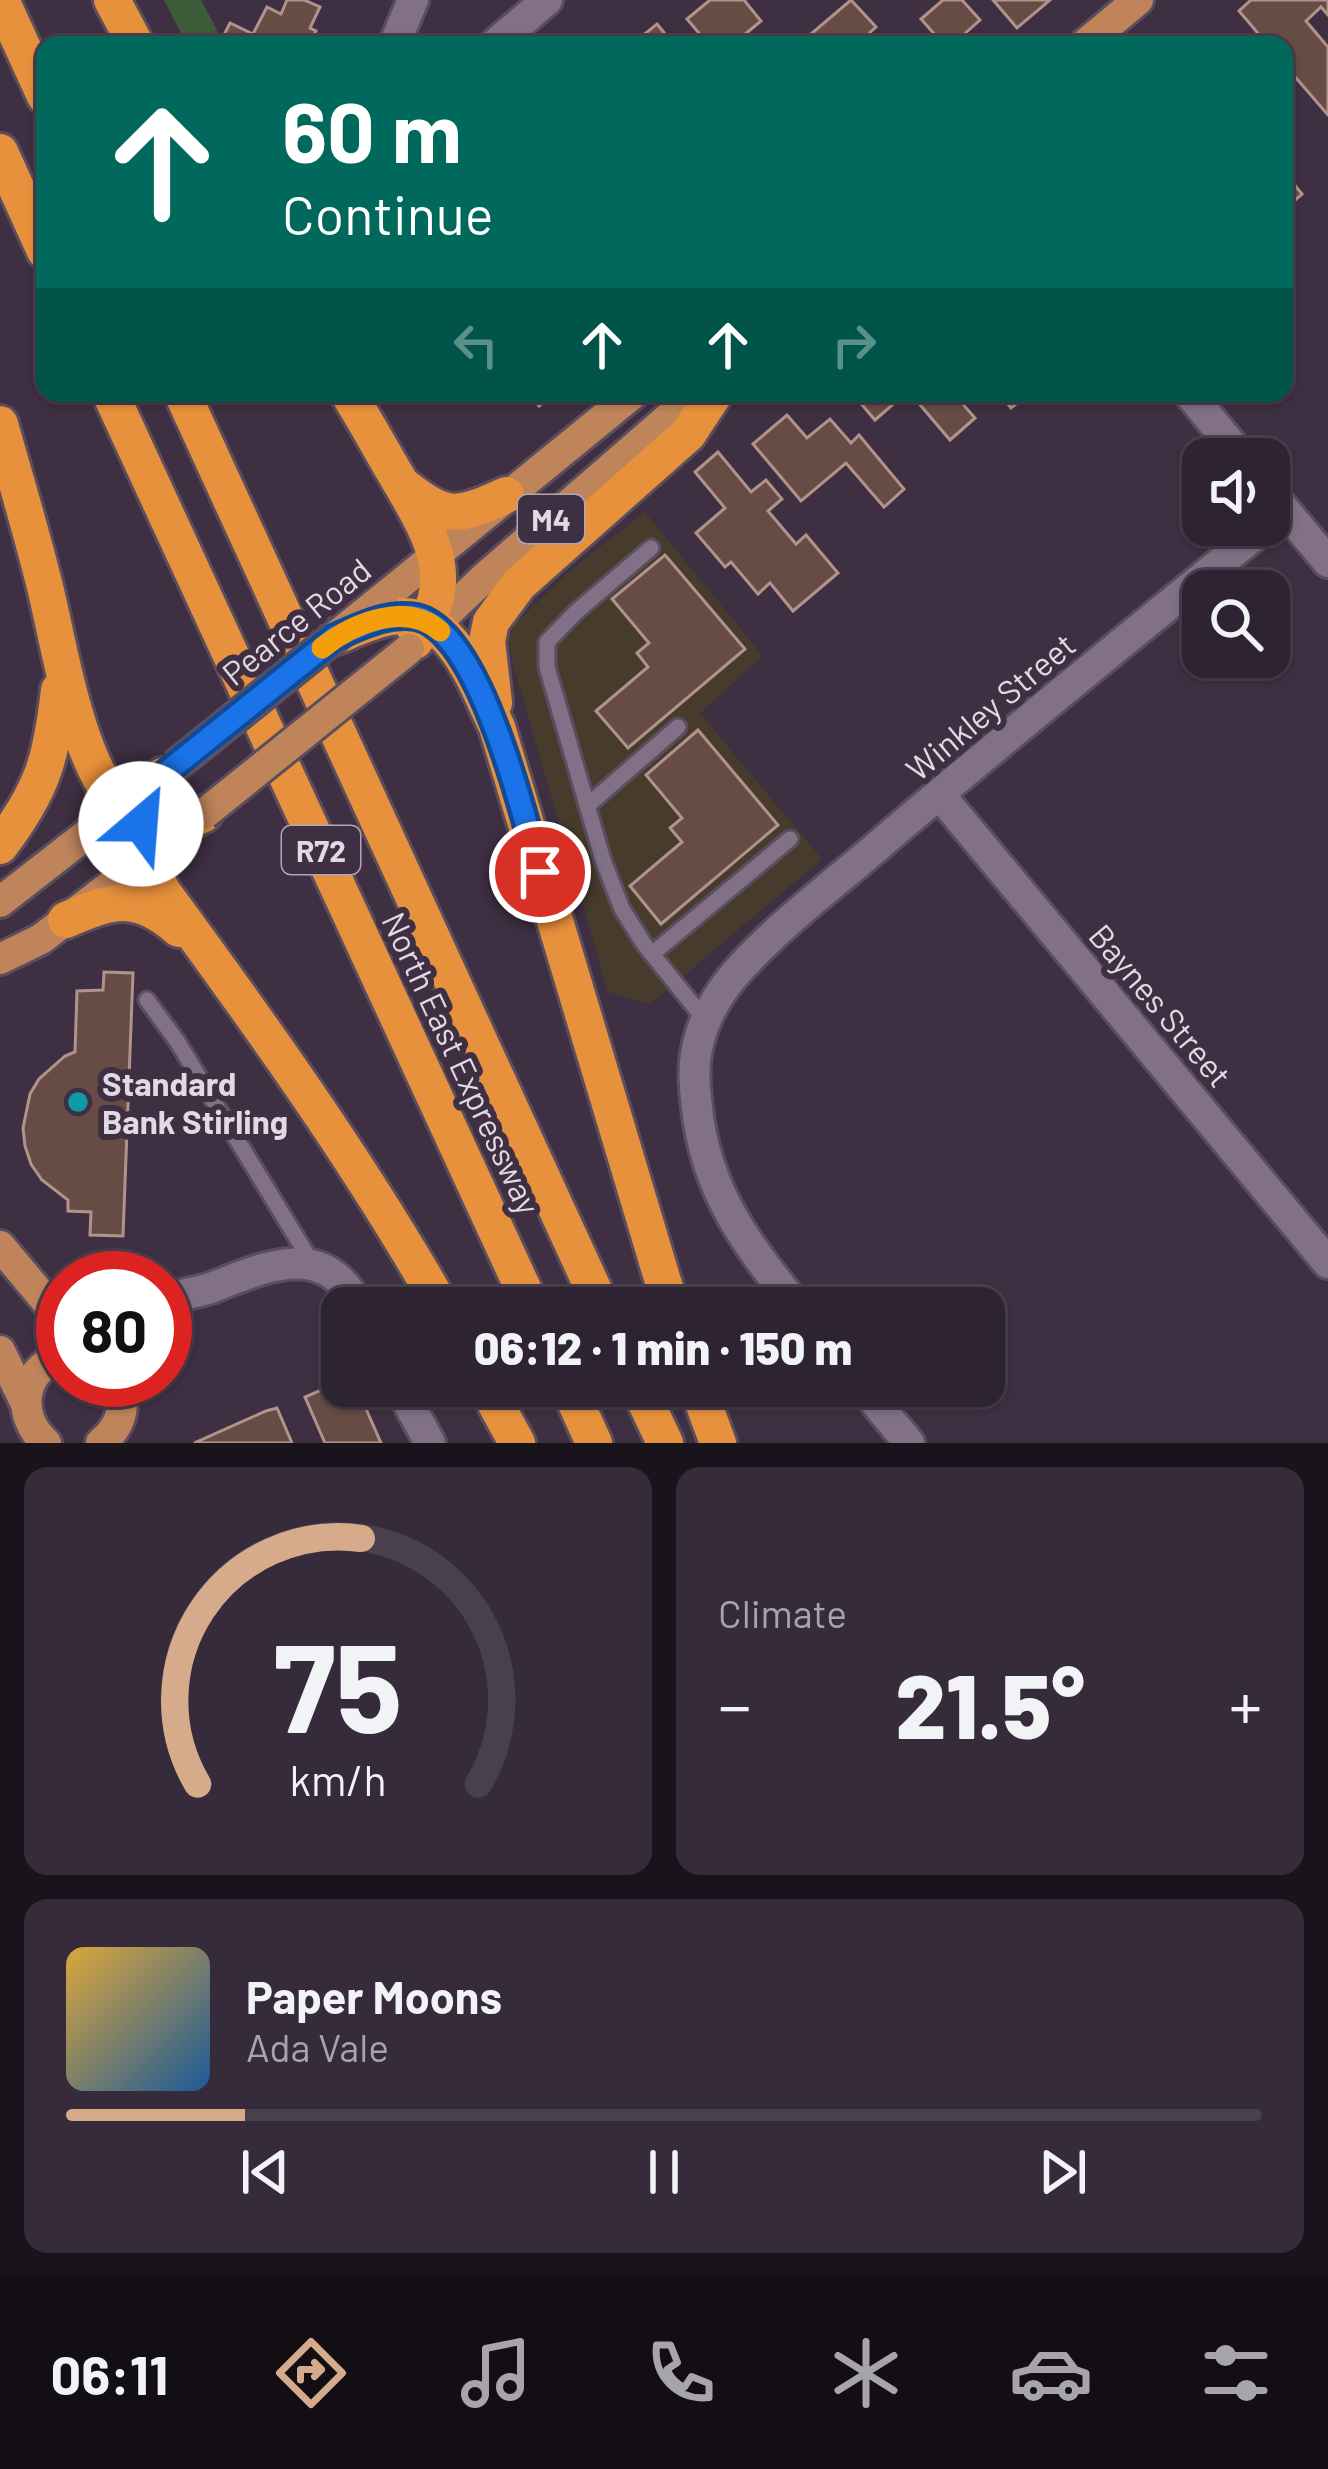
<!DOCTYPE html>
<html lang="en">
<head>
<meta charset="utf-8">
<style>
	:root { --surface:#2e2332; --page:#362b3a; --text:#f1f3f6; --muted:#a7a4ac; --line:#49404d; --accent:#d6ab8b }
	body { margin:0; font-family:Barlow,sans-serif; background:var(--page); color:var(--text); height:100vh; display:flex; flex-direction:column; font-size:45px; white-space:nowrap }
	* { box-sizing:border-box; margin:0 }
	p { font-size:39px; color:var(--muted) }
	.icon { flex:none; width:66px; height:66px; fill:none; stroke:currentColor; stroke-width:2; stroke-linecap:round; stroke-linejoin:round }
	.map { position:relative; height:1443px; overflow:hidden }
	.sheet { display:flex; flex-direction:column; gap:24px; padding:24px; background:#19131c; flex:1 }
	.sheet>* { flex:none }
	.top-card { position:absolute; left:36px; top:36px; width:1257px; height:366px; border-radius:24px; box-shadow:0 3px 9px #0004,0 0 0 3px var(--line); background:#00695c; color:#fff; overflow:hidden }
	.controls { position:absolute; left:1182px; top:438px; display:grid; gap:24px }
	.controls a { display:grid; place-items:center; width:108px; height:108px; border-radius:24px; background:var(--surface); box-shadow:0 3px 9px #0004,0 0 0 3px var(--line); font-size:60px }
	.speed { position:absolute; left:36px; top:1251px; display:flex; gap:24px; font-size:60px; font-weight:700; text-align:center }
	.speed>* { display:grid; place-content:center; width:156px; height:156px; border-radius:50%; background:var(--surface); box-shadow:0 3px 9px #0004,0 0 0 3px var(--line); line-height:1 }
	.speed .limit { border:18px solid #d22; background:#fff; color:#111 }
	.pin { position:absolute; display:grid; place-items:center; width:102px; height:102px; color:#fff; margin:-51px; border:6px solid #fff; border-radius:50%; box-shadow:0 3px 12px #0007 }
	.me { position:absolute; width:132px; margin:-66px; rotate:27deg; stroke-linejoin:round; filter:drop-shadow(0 0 9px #0008) }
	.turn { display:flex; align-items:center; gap:42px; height:252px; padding:0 48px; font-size:54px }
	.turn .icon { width:156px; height:156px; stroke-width:2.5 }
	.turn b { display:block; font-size:84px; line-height:102px }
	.lanes { display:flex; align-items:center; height:114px; padding:0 48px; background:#0003; justify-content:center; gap:60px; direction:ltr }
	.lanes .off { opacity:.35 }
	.big { font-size:90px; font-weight:800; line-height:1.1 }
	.sheet .card { flex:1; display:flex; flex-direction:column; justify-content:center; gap:18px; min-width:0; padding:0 42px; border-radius:24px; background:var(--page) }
	.sheet .dial { align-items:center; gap:0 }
	.dial svg { height:312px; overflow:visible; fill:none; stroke:var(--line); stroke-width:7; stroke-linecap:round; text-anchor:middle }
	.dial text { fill:var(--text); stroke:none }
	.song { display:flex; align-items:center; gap:36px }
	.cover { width:144px; height:144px; border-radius:18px; background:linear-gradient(135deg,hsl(40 70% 55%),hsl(210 70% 35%)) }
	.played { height:12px; border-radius:6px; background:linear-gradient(90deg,var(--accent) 15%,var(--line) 15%) }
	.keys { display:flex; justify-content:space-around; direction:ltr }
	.heat { display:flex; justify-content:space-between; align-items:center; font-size:66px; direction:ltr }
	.sheet .tiles { flex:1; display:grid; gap:24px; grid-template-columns:1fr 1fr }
	.card:last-child { grid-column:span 2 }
	.trip { position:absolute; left:321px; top:1287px; width:684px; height:120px; border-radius:24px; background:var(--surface); box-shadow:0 3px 9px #0004,0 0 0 3px var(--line); font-weight:800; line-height:120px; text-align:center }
	.dock { display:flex; height:192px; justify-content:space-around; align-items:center; background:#120e14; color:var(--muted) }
	.dock .icon { width:84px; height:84px }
	.dock .current { color:var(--accent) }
	.dock b { font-size:54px; color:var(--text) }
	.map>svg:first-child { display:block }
	.commercial { fill:#473b2c }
	.green { fill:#3d5c3a }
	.building { fill:#664c45; stroke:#b1938b; stroke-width:3 }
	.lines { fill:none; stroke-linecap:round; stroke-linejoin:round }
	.lane-casing { stroke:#5a4d5d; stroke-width:21 }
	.street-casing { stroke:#5a4d5d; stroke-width:36 }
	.primary-casing { stroke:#5a4d5d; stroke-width:36 }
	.highway-casing { stroke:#5a4d5d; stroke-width:42 }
	.lane { stroke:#817086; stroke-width:15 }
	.street { stroke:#817086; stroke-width:30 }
	.primary { stroke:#bf845a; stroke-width:30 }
	.highway { stroke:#e8913c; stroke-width:36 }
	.primary-bridge-casing { stroke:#5a4d5d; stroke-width:36; stroke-linecap:butt }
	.primary-bridge { stroke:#bf845a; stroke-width:30 }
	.route-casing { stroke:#114b97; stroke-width:30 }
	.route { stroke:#1a73e8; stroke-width:21 }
	.slow { stroke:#f59e0b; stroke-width:21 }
	.culture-dot { fill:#0f9aa8; stroke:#3e2f42; stroke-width:4.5 }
	.labels { text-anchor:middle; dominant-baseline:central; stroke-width:12; stroke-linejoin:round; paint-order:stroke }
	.shield { fill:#3e2f42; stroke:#b1a6b4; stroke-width:3 }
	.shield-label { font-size:30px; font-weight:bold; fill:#e2d9e5 }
	.street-label { font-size:33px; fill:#e2d9e5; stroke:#3e2f42 }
	.poi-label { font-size:33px; font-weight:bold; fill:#e2d9e5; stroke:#3e2f42; text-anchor:start }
</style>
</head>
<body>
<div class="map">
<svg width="1328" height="1443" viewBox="0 0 1328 1443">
	<rect width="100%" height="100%" fill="#3e2f42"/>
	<polygon class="commercial" points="645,512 763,656 700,713 822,859 650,1004 608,992 512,661 508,637 517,622 569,571"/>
	<polygon class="green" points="164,0 201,0 217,30 215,45 187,45"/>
	<g class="building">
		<polygon points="287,0 304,0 320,7 310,28 316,31 309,45 219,45 230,23 253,34 267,7 281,14"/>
		<polygon points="710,0 744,0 761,21 732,45 709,45 687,19"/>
		<polygon points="851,0 876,27 856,45 798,45"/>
		<polygon points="943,0 962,0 980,20 952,45 944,45 921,19"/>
		<polygon points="993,0 1050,0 1017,28"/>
		<polygon points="1251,0 1328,0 1328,15 1321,7 1306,21 1328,47 1328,115 1284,64 1284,45 1268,45 1239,11"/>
		<polygon points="657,24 674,45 631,45"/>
		<polygon points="1285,173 1302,194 1284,210 1284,174"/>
		<polygon points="397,393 433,393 424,400 396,396"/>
		<polygon points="529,393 555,393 539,406"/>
		<polygon points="852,393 906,393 875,420"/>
		<polygon points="910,393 953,393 975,418 950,440"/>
		<polygon points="999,393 1030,393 1011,408"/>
		<polygon points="787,415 807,438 830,419 851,443 859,435 904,489 884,507 846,463 801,501 753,444"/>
		<polygon points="718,452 751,492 766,480 782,499 768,511 796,544 806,535 838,573 793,611 770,583 758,594 731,562 725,567 696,533 725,508 695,472"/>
		<polygon points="665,555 745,649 628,748 596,711 648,667 637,653 649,643 612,599"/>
		<polygon points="698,730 778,825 661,924 630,886 682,842 670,828 682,818 646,775"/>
		<polygon points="104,972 133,973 123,1236 90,1235 91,1212 68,1211 68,1200 42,1180 31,1164 25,1146 23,1128 30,1094 39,1079 65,1056 75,1052 77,991 103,990"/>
		<polygon points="342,1381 342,1386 356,1386 381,1443 325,1443 305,1397"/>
		<polygon points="277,1408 292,1443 194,1443 266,1411"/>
	</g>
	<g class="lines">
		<g class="lane-casing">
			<g id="lane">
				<polyline points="651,548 576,612 547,642 547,667 603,860 622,909 644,944 705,1020"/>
				<polyline points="587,806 678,727"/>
				<polyline points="652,954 790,839"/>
				<polyline points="147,1000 177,1041 312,1263"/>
			</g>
		</g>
		<g class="street-casing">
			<g id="street">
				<polyline points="394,45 413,0"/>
				<polyline points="494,45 547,0"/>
				<polyline points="1189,393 1243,459"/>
				<polyline points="1269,491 1328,562"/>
				<polyline points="939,794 1328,1263"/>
				<path d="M 165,1300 C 179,1294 196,1293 211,1288 C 265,1267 325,1237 359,1308"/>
				<path d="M 798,1308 C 747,1245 706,1192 697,1108 C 695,1090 693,1072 696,1054 C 701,1023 716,996 736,973 C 779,924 837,882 886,839 C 1011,732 1139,629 1267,525"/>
				<polyline points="399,1386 430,1443"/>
				<polyline points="862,1386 909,1443"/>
			</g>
		</g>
		<g class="primary-casing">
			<g id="primary">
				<polyline points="1084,45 1138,0"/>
				<polyline points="383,598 634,393"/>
				<polyline points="423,636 484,578 697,393"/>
				<polyline points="0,902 137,795"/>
				<polyline points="0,959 41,939 161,847"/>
				<polyline points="0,1246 63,1321"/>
				<polyline points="0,1351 25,1402"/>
				<path d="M 46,1443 C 15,1416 21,1369 63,1356"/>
				<path d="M 101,1443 C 122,1426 127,1405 117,1380"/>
			</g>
		</g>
		<g class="highway-casing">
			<g id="highway">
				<polyline points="1,0 45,96"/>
				<polyline points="112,0 136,45"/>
				<polyline points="0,152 45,251"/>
				<polyline points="110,393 532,1308"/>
				<polyline points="182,393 602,1308"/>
				<path d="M 348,393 C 365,420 380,448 396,475 C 430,534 461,578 415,641"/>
				<path d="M 0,424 C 14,474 29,524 42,575 C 60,641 76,780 135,820 C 159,836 181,825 204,814"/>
				<path d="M 405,487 C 447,520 458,517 506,495"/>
				<path d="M 337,636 C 354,629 372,620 391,617 C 452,607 476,685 497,727 L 671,1308"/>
				<polyline points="494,703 487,641 491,622 519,584 688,434 715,393"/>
				<path d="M 162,776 C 129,819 140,848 163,892 C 262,1027 359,1162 442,1308"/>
				<path d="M 0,846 C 43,789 51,760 59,690"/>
				<path d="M 66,920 C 113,899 137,893 179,929"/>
				<polyline points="486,1386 517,1443"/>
				<polyline points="568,1386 594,1443"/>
				<polyline points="638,1386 665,1443"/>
				<polyline points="697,1386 718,1443"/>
			</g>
		</g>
		<use href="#lane" class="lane"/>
		<use href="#street" class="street"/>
		<use href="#primary" class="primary"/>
		<use href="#highway" class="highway"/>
		<g class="primary-bridge-casing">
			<g id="primary-bridge">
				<polyline points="175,766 383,598"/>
				<polyline points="204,814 409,649"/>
			</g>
		</g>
		<use href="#primary-bridge" class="primary-bridge"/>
	</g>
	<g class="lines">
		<g class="route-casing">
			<path id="route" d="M 141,824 L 147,799 L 162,776 L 335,637 C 361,626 387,612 416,617 C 480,630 523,816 540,872"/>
		</g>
		<use href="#route" class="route"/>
		<path class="slow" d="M 322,648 C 353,623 406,601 440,631"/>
	</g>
	<circle class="culture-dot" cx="78" cy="1102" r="12"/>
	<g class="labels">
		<g class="shield">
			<rect x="518" y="495" width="66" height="48" rx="9"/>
			<rect x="282" y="826" width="78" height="48" rx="9"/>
		</g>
		<g class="shield-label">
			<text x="551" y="519">M4</text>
			<text x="321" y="850">R72</text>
		</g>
		<g class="street-label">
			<text transform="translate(296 621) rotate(-39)">Pearce Road</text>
			<text transform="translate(990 706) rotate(-40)">Winkley Street</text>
			<text transform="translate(1161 1005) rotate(50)">Baynes Street</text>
			<text transform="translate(462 1063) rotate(65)">North East Expressway</text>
		</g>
		<g class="poi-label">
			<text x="102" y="1083">Standard<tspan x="102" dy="38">Bank Stirling</tspan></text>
		</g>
	</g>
</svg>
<div class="controls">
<a><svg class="icon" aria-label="sound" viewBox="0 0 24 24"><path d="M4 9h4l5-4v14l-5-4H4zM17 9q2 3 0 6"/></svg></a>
<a><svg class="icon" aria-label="search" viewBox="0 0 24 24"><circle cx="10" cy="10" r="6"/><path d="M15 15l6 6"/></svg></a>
</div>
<div class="speed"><div class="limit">80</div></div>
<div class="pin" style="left:540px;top:872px;background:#d93025"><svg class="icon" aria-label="arrive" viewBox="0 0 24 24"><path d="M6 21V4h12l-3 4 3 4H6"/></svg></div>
<svg class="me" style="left:141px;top:824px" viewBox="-20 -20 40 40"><circle r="19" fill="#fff"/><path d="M0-13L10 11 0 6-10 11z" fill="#1a73e8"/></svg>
<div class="trip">06:12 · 1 min · 150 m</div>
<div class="top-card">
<div class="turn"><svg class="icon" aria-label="ahead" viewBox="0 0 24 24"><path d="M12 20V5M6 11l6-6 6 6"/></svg><div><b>60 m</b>Continue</div></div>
<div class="lanes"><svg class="icon off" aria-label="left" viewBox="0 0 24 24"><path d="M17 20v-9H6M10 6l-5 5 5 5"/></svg><svg class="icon" aria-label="ahead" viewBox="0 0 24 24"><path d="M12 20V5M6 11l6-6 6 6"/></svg><svg class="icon" aria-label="ahead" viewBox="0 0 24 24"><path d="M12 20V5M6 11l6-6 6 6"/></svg><svg class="icon off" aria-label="right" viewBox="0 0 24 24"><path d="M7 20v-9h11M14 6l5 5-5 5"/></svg></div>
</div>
</div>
<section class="sheet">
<div class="tiles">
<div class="card dial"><svg viewBox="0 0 100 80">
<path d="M14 69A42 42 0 1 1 86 69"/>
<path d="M14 69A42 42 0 0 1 56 6" stroke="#d6ab8b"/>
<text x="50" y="56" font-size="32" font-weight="700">75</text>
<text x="50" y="72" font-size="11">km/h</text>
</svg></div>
<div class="card"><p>Climate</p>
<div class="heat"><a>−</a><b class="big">21.5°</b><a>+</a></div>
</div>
<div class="card">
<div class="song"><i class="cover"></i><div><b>Paper Moons</b><p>Ada Vale</p></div></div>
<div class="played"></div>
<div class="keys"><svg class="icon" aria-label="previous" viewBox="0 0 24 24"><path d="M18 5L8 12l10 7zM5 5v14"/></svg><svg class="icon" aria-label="pause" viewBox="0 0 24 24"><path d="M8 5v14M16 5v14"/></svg><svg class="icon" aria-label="next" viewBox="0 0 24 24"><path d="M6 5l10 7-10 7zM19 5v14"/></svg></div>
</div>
</div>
</section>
<nav class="dock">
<b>06:11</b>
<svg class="icon current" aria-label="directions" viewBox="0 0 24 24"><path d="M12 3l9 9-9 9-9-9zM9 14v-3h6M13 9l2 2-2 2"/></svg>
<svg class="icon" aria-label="music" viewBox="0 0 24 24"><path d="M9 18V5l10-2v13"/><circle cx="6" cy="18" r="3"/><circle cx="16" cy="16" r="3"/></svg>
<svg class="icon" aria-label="phone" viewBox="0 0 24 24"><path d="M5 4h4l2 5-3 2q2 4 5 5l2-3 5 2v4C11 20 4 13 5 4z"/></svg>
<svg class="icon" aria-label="climate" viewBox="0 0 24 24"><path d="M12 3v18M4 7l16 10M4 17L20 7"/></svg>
<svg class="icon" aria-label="car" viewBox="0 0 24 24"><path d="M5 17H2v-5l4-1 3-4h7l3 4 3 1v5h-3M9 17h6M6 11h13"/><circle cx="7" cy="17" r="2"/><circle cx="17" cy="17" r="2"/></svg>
<svg class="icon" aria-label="filters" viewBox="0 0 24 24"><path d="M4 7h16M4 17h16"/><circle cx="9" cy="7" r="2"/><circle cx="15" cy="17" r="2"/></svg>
</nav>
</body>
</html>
